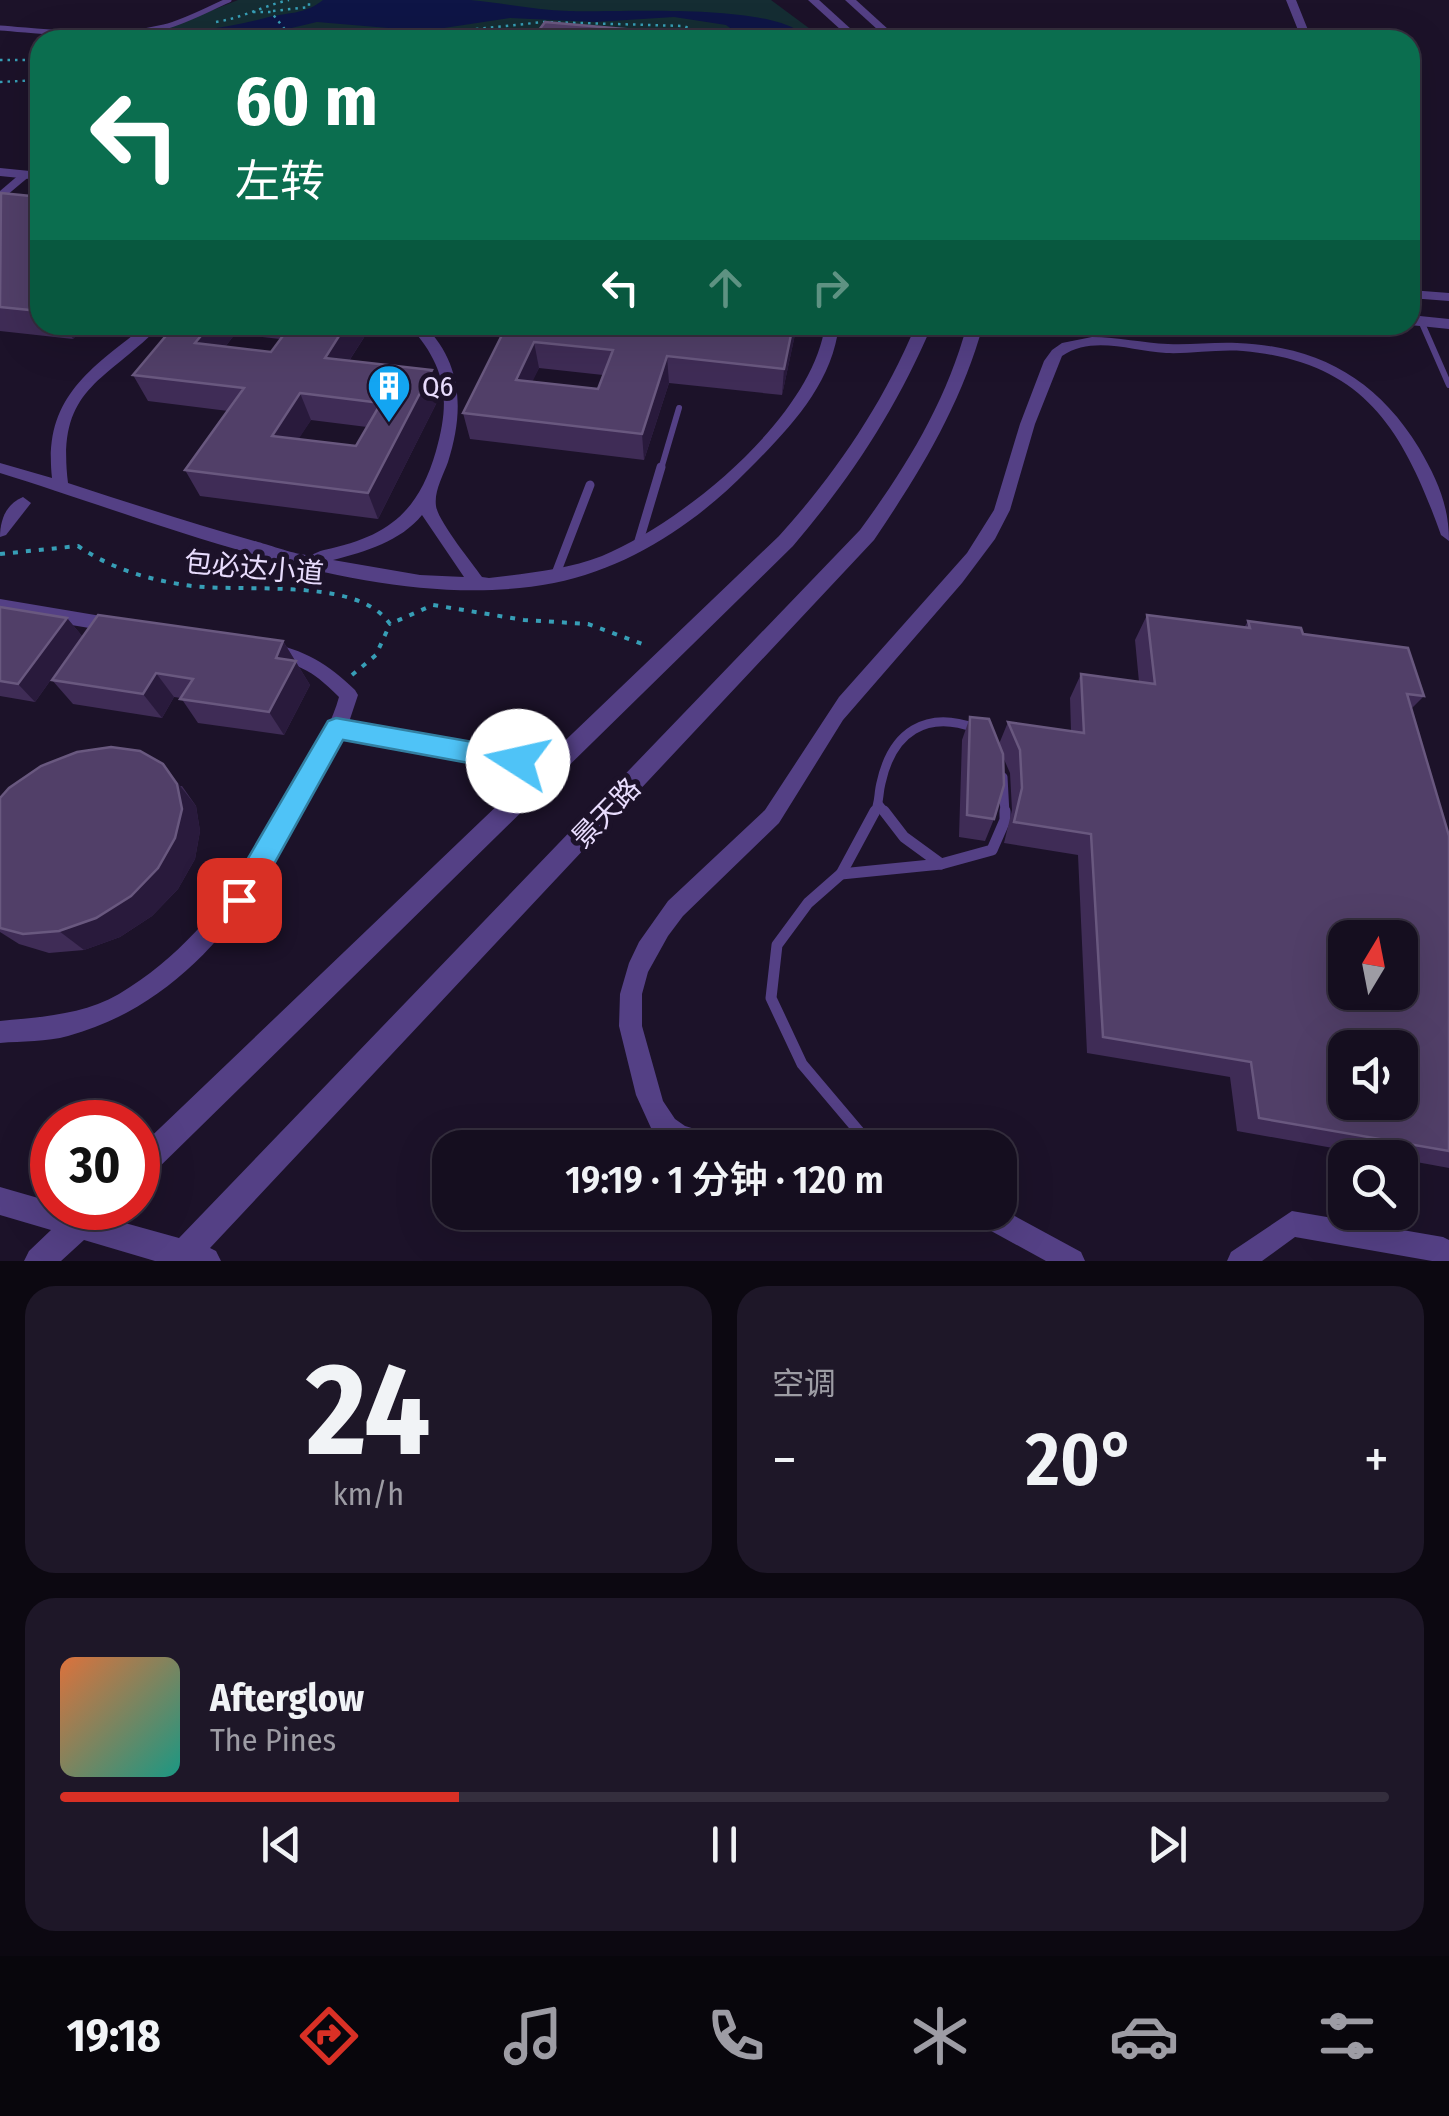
<!DOCTYPE html>
<html lang="zh">
<head>
<meta charset="utf-8">
<style>
	:root { --surface:#150e1f; --page:#1e1728; --text:#f1f3f6; --muted:#9d9ca4; --line:#342e3d; --accent:#d93025 }
	body { margin:0; font-family:"Fira Sans Condensed","Noto Sans SC",sans-serif; background:var(--page); color:var(--text); height:100vh; display:flex; flex-direction:column; font-size:38px; white-space:nowrap }
	* { box-sizing:border-box; margin:0 }
	p { font-size:32px; color:var(--muted) }
	.icon { flex:none; width:55px; height:55px; fill:none; stroke:currentColor; stroke-width:2; stroke-linecap:round; stroke-linejoin:round }
	.map { position:relative; height:1261px; overflow:hidden }
	.details { display:flex; flex-direction:column; gap:25px; padding:25px; background:#0c0811; flex:1 }
	.details>* { flex:none }
	.banner { position:absolute; left:30px; top:30px; width:1390px; height:305px; border-radius:30px; box-shadow:0 10px 40px #0002,0 0 0 2px var(--line); background:#0b6e4f; color:#fff; overflow:hidden }
	.needle { width:65px; rotate:10deg }
	.controls { position:absolute; left:1328px; top:920px; display:grid; gap:20px }
	.controls a { display:grid; place-items:center; width:90px; height:90px; border-radius:20px; background:var(--surface); box-shadow:0 10px 40px #0002,0 0 0 2px var(--line); font-size:50px }
	.speed { position:absolute; left:30px; top:1100px; display:flex; gap:20px; font-size:50px; font-weight:700; text-align:center }
	.speed>* { display:grid; place-content:center; width:130px; height:130px; border-radius:50%; background:var(--surface); box-shadow:0 10px 40px #0002,0 0 0 2px var(--line); line-height:1 }
	.speed .limit { border:15px solid #d22; background:#fff; color:#111 }
	.pin { position:absolute; display:grid; place-items:center; width:85px; height:85px; color:#fff; margin:-42px; border-radius:20px; box-shadow:0 5px 15px #0006 }
	.me { position:absolute; width:110px; margin:-55px; rotate:280deg; stroke-linejoin:round; filter:drop-shadow(0 0 8px #0008) }
	.turn { display:flex; align-items:center; gap:35px; height:210px; padding:0 40px; font-size:45px }
	.turn .icon { width:130px; height:130px; stroke-width:2.5 }
	.turn b { display:block; font-size:70px; line-height:85px }
	.lanes { display:flex; align-items:center; height:95px; padding:0 40px; background:#0003; justify-content:center; gap:50px; direction:ltr }
	.lanes .off { opacity:.35 }
	.big { font-size:75px; font-weight:600; line-height:1.1 }
	.details .tile { flex:1; display:flex; flex-direction:column; justify-content:center; gap:15px; min-width:0; padding:0 35px; border-radius:30px; background:var(--page) }
	.details .dial { align-items:center; gap:0 }
	.dial b { font-size:130px; line-height:1 }
	.song { display:flex; align-items:center; gap:30px }
	.cover { width:120px; height:120px; border-radius:15px; background:linear-gradient(135deg,hsl(20 70% 55%),hsl(170 70% 35%)) }
	.played { height:10px; border-radius:5px; background:linear-gradient(90deg,var(--accent) 30%,var(--line) 30%) }
	.keys { display:flex; justify-content:space-around; direction:ltr }
	.heat { display:flex; justify-content:space-between; align-items:center; font-size:55px; direction:ltr }
	.details .tiles { flex:1; display:grid; gap:25px; grid-template-columns:1fr 1fr }
	.tile:last-child { grid-column:span 2 }
	.trip { position:absolute; left:432px; top:1130px; width:585px; height:100px; border-radius:30px; background:var(--surface); box-shadow:0 10px 40px #0002,0 0 0 2px var(--line); font-weight:600; line-height:100px; text-align:center }
	.tab-bar { display:flex; height:160px; justify-content:space-around; align-items:center; background:#08060c; color:var(--muted) }
	.tab-bar .icon { width:70px; height:70px }
	.tab-bar .selected { color:var(--accent) }
	.tab-bar b { font-size:45px; color:var(--text) }
	.map>svg:first-child { display:block }
	.green { fill:#152d33 }
	.water { fill:#0e1546 }
	.lines { fill:none; stroke-linecap:round; stroke-linejoin:round }
	.path-far1 { stroke:#379eb6; stroke-width:2.5; stroke-dasharray:2.5 5; stroke-linecap:butt }
	.path { stroke:#379eb6; stroke-width:4; stroke-dasharray:5 8; stroke-linecap:butt }
	.service-far3 { stroke:#544085; stroke-width:5 }
	.service-far2 { stroke:#544085; stroke-width:6 }
	.service-far1 { stroke:#544085; stroke-width:9 }
	.service { stroke:#544085; stroke-width:11 }
	.minor { fill:#544085; fill-rule:evenodd }
	.tertiary { fill:#544085; fill-rule:evenodd }
	.wall { fill:#3f2c56; fill-rule:evenodd }
	.shaded-wall { fill:#291a3c }
	.building { fill:#513f68; stroke:#69587f; stroke-width:2.5; fill-rule:evenodd }
	.route { fill:#4fc3f7; stroke:#337fa1; stroke-width:2.5 }
	.labels { text-anchor:middle; dominant-baseline:central; stroke-width:10; stroke-linejoin:round; paint-order:stroke }
	.poi-label { font-size:28px; fill:#e8dcfd; stroke:#1c1229; text-anchor:start }
	.street-label { font-size:28px; fill:#e8dcfd; stroke:#1c1229 }
</style>
</head>
<body>
<div class="map">
<svg width="1449" height="1261" viewBox="0 0 1449 1261">
	<rect width="100%" height="100%" fill="#1c1229"/>
	<polygon class="green" points="238,0 771,0 825,40 591,40 547,35 495,40 113,40 162,30"/>
	<path class="water" d="M 323,0 C 371,0 422,0 470,0 C 503,3 535,10 569,11 C 615,13 784,1 808,40 L 735,40 L 737,33 L 726,25 L 674,17 L 595,22 L 510,18 L 424,31 L 317,22 L 270,33 L 252,31 C 224,47 177,40 142,40 C 184,32 223,29 265,18 C 287,12 305,15 323,0 Z"/>
	<g class="lines">
		<g class="path-far1">
			<polyline points="273,11 309,7 309,2"/>
			<polyline points="253,12 271,12 291,37"/>
			<path d="M 216,22 C 242,18 263,6 289,0"/>
			<polyline points="275,40 317,30 417,35 544,22 684,26 716,40"/>
			<polyline points="0,60 40,60"/>
			<polyline points="0,82 40,80"/>
		</g>
		<g class="path">
			<path d="M 0,554 L 78,546 C 110,568 146,579 185,585 C 239,594 357,575 390,624 L 433,605 L 524,620 L 588,624 L 648,646"/>
			<polyline points="352,675 376,655 390,624"/>
		</g>
		<path class="service-far3" d="M 0,28 C 54,32 110,40 164,27 C 187,21 208,9 229,0"/>
		<g class="service-far2">
			<polyline points="1421,321 1449,385"/>
			<polyline points="661,469 679,408"/>
		</g>
		<g class="service-far1">
			<polyline points="638,544 661,467"/>
			<polyline points="555,576 590,485"/>
			<polyline points="1003,777 1005,814"/>
			<polyline points="879,805 886,814"/>
			<path d="M 874,814 C 880,803 878,794 881,783 C 892,732 926,710 975,728"/>
		</g>
		<g class="service">
			<polyline points="884,811 904,837 941,864"/>
			<polyline points="841,874 941,864 992,850 1005,820 1005,811"/>
			<polyline points="873,1148 802,1064 771,998 777,945 808,903 841,874 875,811"/>
		</g>
		<g class="minor">
			<polygon points="21,173 31,175 0,201 0,191"/>
			<path d="M 146,325 L 161,325 C 105,383 56,387 68,483 C 132,504 195,524 258,542 C 270,545 299,556 310,555 C 315,554 319,551 324,550 C 386,537 418,514 436,451 C 451,398 446,367 409,325 L 424,325 C 463,364 464,412 448,462 C 443,476 434,491 436,506 C 438,521 472,563 482,577 L 489,578 C 528,573 566,570 602,556 C 684,522 813,416 825,325 L 839,325 C 832,385 789,429 748,470 C 695,524 629,568 554,583 C 380,617 166,524 0,473 L 0,463 L 52,478 C 43,398 89,370 146,325 ZM 422,515 L 464,577 L 420,575 L 333,560 C 365,552 401,541 422,515 Z"/>
			<path d="M 1092,337 C 1118,337 1143,343 1168,344 C 1191,345 1214,342 1237,343 C 1318,346 1377,379 1419,448 C 1437,479 1449,505 1449,541 L 1441,535 C 1403,429 1364,362 1243,351 C 1217,349 1192,354 1166,353 C 1131,351 1093,335 1062,356 L 1035,424 L 1010,510 L 995,539 L 962,583 L 843,720 L 779,823 L 683,916 L 668,936 L 648,972 L 642,994 L 642,1026 L 663,1101 L 675,1119 L 685,1126 L 728,1139 L 731,1148 L 677,1148 L 658,1136 L 651,1128 L 636,1095 L 619,1026 L 620,994 L 629,963 L 639,942 L 668,901 L 765,810 L 839,697 L 967,553 L 994,510 L 1020,424 L 1044,361 L 1052,350 L 1062,343 Z"/>
			<path d="M 23,497 L 31,503 L 6,535 L 0,537 C 0,520 6,504 23,497 Z"/>
			<polygon points="0,599 113,618 119,620 122,625 119,630 113,632 0,613"/>
			<path d="M 267,643 C 304,649 328,664 355,690 L 358,695 L 349,722 L 555,759 L 562,761 L 565,767 L 562,773 L 555,775 L 342,737 C 278,860 213,996 68,1036 C 47,1042 22,1041 0,1043 L 0,1021 C 41,1017 82,1015 119,994 C 202,945 254,862 299,780 C 314,753 331,726 339,697 C 308,666 301,667 261,655 L 258,650 L 261,645 Z"/>
			<polygon points="1000,1208 1081,1252 1085,1261 1046,1261 973,1221 970,1212 1000,1212"/>
			<polygon points="1292,1211 1443,1237 1449,1240 1449,1261 1432,1261 1295,1237 1262,1261 1227,1261 1231,1252"/>
		</g>
		<g class="tertiary">
			<polygon points="808,0 819,0 863,40 852,40"/>
			<polygon points="845,0 856,0 900,40 889,40"/>
			<polygon points="1286,0 1296,0 1312,40 1302,40"/>
			<polygon points="0,168 40,172 40,180 0,176"/>
			<polygon points="1410,290 1449,293 1449,301 1410,298"/>
			<polygon points="1410,315 1449,319 1449,329 1410,325"/>
			<path d="M 916,325 L 932,325 C 897,408 851,478 793,546 L 148,1178 L 138,1182 L 138,1149 L 779,536 C 837,472 882,405 916,325 Z"/>
			<path d="M 967,325 L 983,325 C 961,405 920,472 874,540 L 210,1248 L 216,1251 L 221,1261 L 155,1261 L 84,1240 L 61,1261 L 24,1261 L 29,1251 L 51,1230 L 0,1215 L 0,1187 L 52,1202 L 52,1208 L 111,1208 L 107,1218 L 179,1238 L 860,530 C 907,466 946,402 967,325 Z"/>
		</g>
	</g>
	<g class="wall">
		<polygon points="0,194 40,197 40,325 86,325 73,339 0,331"/>
		<path d="M 175,325 L 372,325 L 349,361 L 440,396 L 378,519 L 200,496 L 185,470 L 228,411 L 148,401 L 133,375 ZM 235,334 L 280,339 L 271,352 L 225,347 ZM 311,420 L 367,427 L 356,446 L 298,439 Z"/>
		<path d="M 507,325 L 757,332 L 759,325 L 797,325 L 782,395 L 669,383 L 644,460 L 470,439 L 463,413 ZM 539,368 L 603,375 L 598,389 L 532,381 Z"/>
		<polygon points="0,607 67,618 82,636 35,702 0,696"/>
		<polygon points="1147,615 1244,628 1248,621 1303,634 1424,696 1411,709 1449,836 1449,1168 1400,1159 1400,1158 1389,1158 1237,1131 1230,1077 1087,1053 1078,855 1004,843 1012,810 1010,773 1003,757 994,819 985,841 959,837 962,740 970,717 999,744 1008,722 1071,731 1070,698 1081,674 1139,682 1135,640"/>
		<polygon points="283,641 310,685 284,735 198,723 181,698 174,697 162,718 73,704 52,680"/>
		<polygon points="182,786 196,806 200,831 195,859 178,889 152,916 120,937 84,950 49,953 19,944 0,932 0,798"/>
	</g>
	<g class="shaded-wall">
		<polygon points="65,325 86,325 73,339"/>
		<polygon points="210,325 231,325 235,334 208,369 195,343"/>
		<polygon points="346,325 372,325 334,384 325,358"/>
		<polygon points="793,325 797,325 782,395 784,369"/>
		<polygon points="534,342 539,368 521,406 516,380"/>
		<polygon points="667,356 669,383 644,460 642,434"/>
		<polygon points="432,370 440,396 378,519 368,493"/>
		<polygon points="300,393 311,420 284,462 272,436"/>
		<polygon points="67,618 82,636 35,702 18,684"/>
		<polygon points="283,641 310,685 284,735 269,712 276,658"/>
		<polygon points="156,673 174,697 162,718 143,694"/>
		<polygon points="163,764 196,806 200,831 195,859 178,889 152,916 120,937 84,950 59,931"/>
	</g>
	<g class="building">
		<polygon points="545,22 682,34 680,38 689,40 558,40 533,38"/>
		<polygon points="1,193 40,197 40,311 0,307"/>
		<path d="M 175,325 L 210,325 L 195,343 L 271,352 L 291,325 L 346,325 L 325,358 L 432,370 L 368,493 L 185,470 L 244,388 L 133,375 ZM 300,393 L 381,403 L 356,446 L 272,436 Z"/>
		<path d="M 507,325 L 694,325 L 757,332 L 759,325 L 793,325 L 784,369 L 667,356 L 642,434 L 463,413 ZM 534,342 L 613,350 L 598,389 L 516,380 Z"/>
		<polygon points="0,607 67,618 18,684 0,681"/>
		<polygon points="98,615 283,641 276,658 296,661 269,712 180,699 193,679 156,673 143,694 52,680"/>
		<path d="M 1147,615 L 1250,628 L 1248,621 L 1301,628 L 1303,634 L 1408,648 L 1424,696 L 1407,694 L 1449,836 L 1449,1151 L 1259,1118 L 1251,1062 L 1103,1037 L 1091,834 L 1014,822 L 1022,788 L 1020,750 L 1008,722 L 1084,733 L 1081,674 L 1155,684 ZM 1345,938 L 1400,938 L 1400,992 L 1345,992 ZM 1345,1048 L 1400,1048 L 1400,1102 L 1345,1102 Z"/>
		<polygon points="970,717 989,719 1003,754 1004,785 994,819 967,815"/>
		<polygon points="111,747 140,751 163,764 177,784 182,809 175,838 158,868 131,896 96,918 59,931 23,934 0,928 0,798 9,788 41,766 77,752"/>
	</g>
	<polygon class="route" points="336,718 518,750 527,753 531,761 527,768 518,772 343,740 249,909 239,913 229,909 225,900 229,891 328,721"/>
	<defs>
		<g id="building-pin" transform="scale(2.25)"><path d="M0 17L-7.5 6A9.5 9.5 0 1 1 7.5 6Z" fill="#13a5f2" stroke="#1c1229"/><path d="M-4-6H4V6H1V3H-1V6H-4ZM-2.5-4.3h1.7v1.8h-1.7ZM.8-4.3h1.7v1.8H.8ZM-2.5-1h1.7V.8h-1.7ZM.8-1h1.7V.8H.8Z" fill="#fff"/></g>
	</defs>
	<g fill-rule="evenodd">
		<use href="#building-pin" x="389" y="386"/>
	</g>
	<g class="labels">
		<g class="poi-label">
			<text x="422" y="386">Q6</text>
		</g>
		<g class="street-label">
			<text transform="translate(254 568) rotate(5)">包必达小道</text>
			<text transform="translate(606 813) rotate(-46)">景天路</text>
		</g>
	</g>
</svg>
<div class="controls">
<a><svg class="needle" viewBox="-14 -14 28 28"><path d="M0-13l5 13h-10z" fill="#e53935"/><path d="M0 13l5-13h-10z" fill="#9d9ca4"/></svg></a>
<a><svg class="icon" aria-label="sound" viewBox="0 0 24 24"><path d="M4 9h4l5-4v14l-5-4H4zM17 9q2 3 0 6"/></svg></a>
<a><svg class="icon" aria-label="search" viewBox="0 0 24 24"><circle cx="10" cy="10" r="6"/><path d="M15 15l6 6"/></svg></a>
</div>
<div class="speed"><div class="limit">30</div></div>
<div class="pin" style="left:239px;top:900px;background:#d93025"><svg class="icon" aria-label="arrive" viewBox="0 0 24 24"><path d="M6 21V4h12l-3 4 3 4H6"/></svg></div>
<svg class="me" style="left:518px;top:761px" viewBox="-20 -20 40 40"><circle r="19" fill="#fff"/><path d="M0-13L10 11 0 6-10 11z" fill="#4fc3f7"/></svg>
<div class="trip">19:19 · 1 分钟 · 120 m</div>
<div class="banner">
<div class="turn"><svg class="icon" aria-label="left" viewBox="0 0 24 24"><path d="M17 20v-9H6M10 6l-5 5 5 5"/></svg><div><b>60 m</b>左转</div></div>
<div class="lanes"><svg class="icon" aria-label="left" viewBox="0 0 24 24"><path d="M17 20v-9H6M10 6l-5 5 5 5"/></svg><svg class="icon off" aria-label="ahead" viewBox="0 0 24 24"><path d="M12 20V5M6 11l6-6 6 6"/></svg><svg class="icon off" aria-label="right" viewBox="0 0 24 24"><path d="M7 20v-9h11M14 6l5 5-5 5"/></svg></div>
</div>
</div>
<section class="details">
<div class="tiles">
<div class="tile dial"><b>24</b><p>km/h</p></div>
<div class="tile"><p>空调</p>
<div class="heat"><a>−</a><b class="big">20°</b><a>+</a></div>
</div>
<div class="tile">
<div class="song"><i class="cover"></i><div><b>Afterglow</b><p>The Pines</p></div></div>
<div class="played"></div>
<div class="keys"><svg class="icon" aria-label="previous" viewBox="0 0 24 24"><path d="M18 5L8 12l10 7zM5 5v14"/></svg><svg class="icon" aria-label="pause" viewBox="0 0 24 24"><path d="M8 5v14M16 5v14"/></svg><svg class="icon" aria-label="next" viewBox="0 0 24 24"><path d="M6 5l10 7-10 7zM19 5v14"/></svg></div>
</div>
</div>
</section>
<nav class="tab-bar">
<b>19:18</b>
<svg class="icon selected" aria-label="directions" viewBox="0 0 24 24"><path d="M12 3l9 9-9 9-9-9zM9 14v-3h6M13 9l2 2-2 2"/></svg>
<svg class="icon" aria-label="music" viewBox="0 0 24 24"><path d="M9 18V5l10-2v13"/><circle cx="6" cy="18" r="3"/><circle cx="16" cy="16" r="3"/></svg>
<svg class="icon" aria-label="phone" viewBox="0 0 24 24"><path d="M5 4h4l2 5-3 2q2 4 5 5l2-3 5 2v4C11 20 4 13 5 4z"/></svg>
<svg class="icon" aria-label="climate" viewBox="0 0 24 24"><path d="M12 3v18M4 7l16 10M4 17L20 7"/></svg>
<svg class="icon" aria-label="car" viewBox="0 0 24 24"><path d="M5 17H2v-5l4-1 3-4h7l3 4 3 1v5h-3M9 17h6M6 11h13"/><circle cx="7" cy="17" r="2"/><circle cx="17" cy="17" r="2"/></svg>
<svg class="icon" aria-label="filters" viewBox="0 0 24 24"><path d="M4 7h16M4 17h16"/><circle cx="9" cy="7" r="2"/><circle cx="15" cy="17" r="2"/></svg>
</nav>
</body>
</html>
